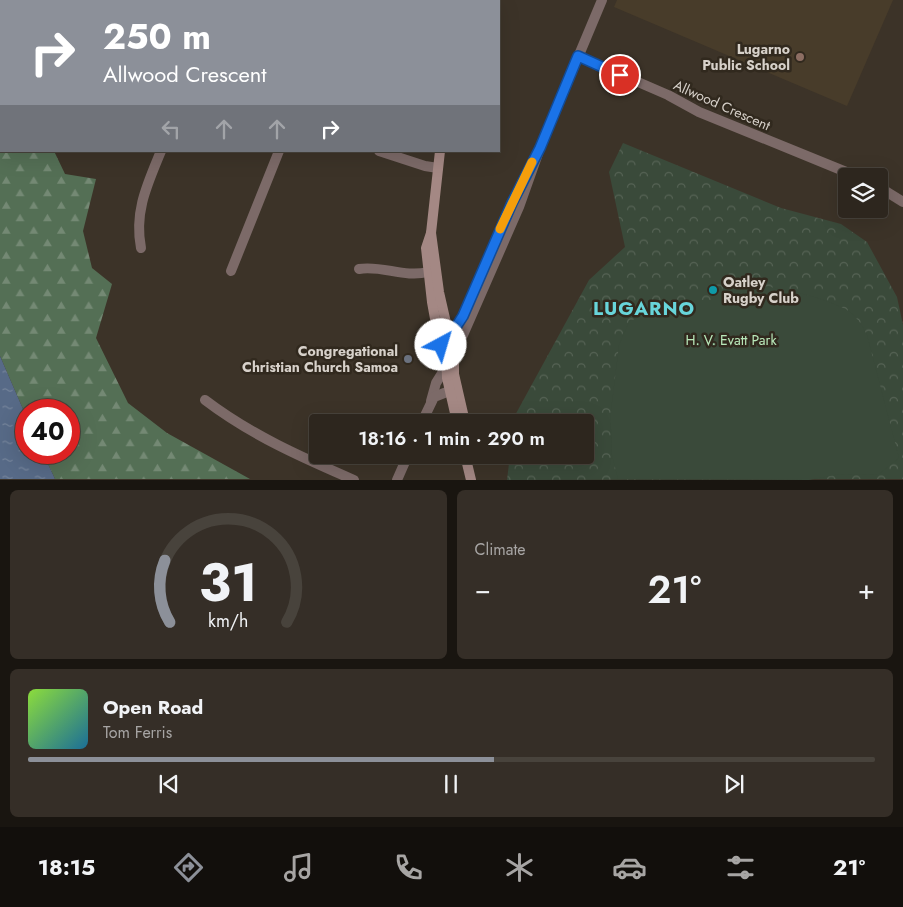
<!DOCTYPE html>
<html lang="en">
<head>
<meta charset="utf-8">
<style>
	:root { --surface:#2d261e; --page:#352e27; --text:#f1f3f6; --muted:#a7a5a4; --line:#48433c; --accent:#8c9099 }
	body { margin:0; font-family:Jost,sans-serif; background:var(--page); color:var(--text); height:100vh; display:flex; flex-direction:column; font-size:19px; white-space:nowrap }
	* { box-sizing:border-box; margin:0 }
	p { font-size:16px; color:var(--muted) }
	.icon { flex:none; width:28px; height:28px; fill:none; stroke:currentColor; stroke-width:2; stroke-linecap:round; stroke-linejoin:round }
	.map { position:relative; height:480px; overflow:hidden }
	.side { display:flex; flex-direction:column; gap:10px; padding:10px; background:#191510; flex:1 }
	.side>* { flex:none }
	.banner { position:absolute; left:0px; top:0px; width:500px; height:152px; box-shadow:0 5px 20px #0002,0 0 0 1px var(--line); background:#8c9099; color:#fff; overflow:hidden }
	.tools { position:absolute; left:838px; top:168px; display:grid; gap:10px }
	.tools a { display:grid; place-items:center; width:50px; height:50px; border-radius:5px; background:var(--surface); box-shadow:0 5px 20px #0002,0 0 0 1px var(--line); font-size:25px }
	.speed { position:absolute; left:15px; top:399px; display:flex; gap:10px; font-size:25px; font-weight:700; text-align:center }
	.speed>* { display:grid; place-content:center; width:65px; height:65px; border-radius:50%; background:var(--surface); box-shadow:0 5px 20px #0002,0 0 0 1px var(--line); line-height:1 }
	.speed .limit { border:8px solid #d22; background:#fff; color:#111 }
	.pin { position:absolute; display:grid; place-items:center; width:42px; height:42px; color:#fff; margin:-21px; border:2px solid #fff; border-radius:50%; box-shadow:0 1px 5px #0007 }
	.me { position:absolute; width:55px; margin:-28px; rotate:39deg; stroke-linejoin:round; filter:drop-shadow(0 0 4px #0008) }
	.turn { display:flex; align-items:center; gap:18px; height:105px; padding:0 20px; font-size:22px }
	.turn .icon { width:65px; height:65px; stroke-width:2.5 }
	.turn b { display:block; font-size:35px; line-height:42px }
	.lanes { display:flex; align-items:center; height:48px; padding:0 20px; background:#0003; justify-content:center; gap:25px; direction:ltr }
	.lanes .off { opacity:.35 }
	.big { font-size:38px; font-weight:600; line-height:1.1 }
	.side .tile { flex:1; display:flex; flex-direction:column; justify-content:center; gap:8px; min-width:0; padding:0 18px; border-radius:8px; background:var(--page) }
	.side .dial { align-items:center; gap:0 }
	.dial svg { height:130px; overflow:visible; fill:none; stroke:var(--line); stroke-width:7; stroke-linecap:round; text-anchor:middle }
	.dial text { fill:var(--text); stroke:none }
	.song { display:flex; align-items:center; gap:15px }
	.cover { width:60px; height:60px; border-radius:8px; background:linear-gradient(135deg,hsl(90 70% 55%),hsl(200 70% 35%)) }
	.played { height:5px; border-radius:2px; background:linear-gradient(90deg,var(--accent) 55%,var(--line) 55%) }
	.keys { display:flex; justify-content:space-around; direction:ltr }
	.heat { display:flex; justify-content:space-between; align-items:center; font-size:28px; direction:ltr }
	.side .tiles { flex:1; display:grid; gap:10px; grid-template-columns:1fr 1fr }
	.tile:last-child { grid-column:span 2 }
	.trip { position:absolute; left:309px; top:414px; width:285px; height:50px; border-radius:5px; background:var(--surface); box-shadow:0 5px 20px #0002,0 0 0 1px var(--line); font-weight:600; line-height:50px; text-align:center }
	.tabs { display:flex; height:80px; justify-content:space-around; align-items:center; background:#120f0c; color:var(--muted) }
	.tabs .icon { width:35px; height:35px }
	.tabs .selected { color:var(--accent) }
	.tabs b { font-size:22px; color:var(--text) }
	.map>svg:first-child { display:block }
	.built { fill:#483c2a }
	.forest { fill:url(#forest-firs) }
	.park { fill:url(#park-crowns) }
	.pitch { fill:#3a4a3a }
	.water { fill:url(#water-ripples) }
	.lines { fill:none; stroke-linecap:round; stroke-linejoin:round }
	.street { stroke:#7c6a68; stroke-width:10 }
	.secondary { stroke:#a48884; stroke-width:10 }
	.route-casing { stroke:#114b97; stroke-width:12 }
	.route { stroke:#1a73e8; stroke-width:9 }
	.slow { stroke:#f59e0b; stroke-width:9 }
	.education-dot { fill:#8d6e63; stroke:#31291e; stroke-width:2 }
	.culture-dot { fill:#0f9aa8; stroke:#31291e; stroke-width:2 }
	.worship-dot { fill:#6b7280; stroke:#31291e; stroke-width:2 }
	.labels { text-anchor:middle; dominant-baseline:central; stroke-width:5; stroke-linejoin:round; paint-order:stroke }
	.poi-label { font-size:14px; font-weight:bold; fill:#d7d1ca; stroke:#31291e; text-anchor:end }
	.street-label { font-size:14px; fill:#d7d1ca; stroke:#31291e }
	.park-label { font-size:14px; fill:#b9e9ba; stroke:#31291e }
	.district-label { font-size:19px; font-weight:bold; letter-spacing:1px; fill:#68d5da; stroke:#31291e }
</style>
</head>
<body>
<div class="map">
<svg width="903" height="480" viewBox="0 0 903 480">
	<defs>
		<pattern id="forest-firs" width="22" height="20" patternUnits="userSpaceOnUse" patternTransform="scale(1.25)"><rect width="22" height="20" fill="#546f55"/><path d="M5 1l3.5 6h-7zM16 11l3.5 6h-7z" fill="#748974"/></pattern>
		<pattern id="park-crowns" width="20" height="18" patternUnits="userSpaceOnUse" patternTransform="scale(1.25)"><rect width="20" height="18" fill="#3a4a3a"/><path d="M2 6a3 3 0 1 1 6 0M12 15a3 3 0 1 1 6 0" fill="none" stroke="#566355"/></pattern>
		<pattern id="water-ripples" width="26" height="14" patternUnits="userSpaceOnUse" patternTransform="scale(1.25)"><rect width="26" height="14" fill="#576a87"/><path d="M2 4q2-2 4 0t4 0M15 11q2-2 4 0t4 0" fill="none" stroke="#76859c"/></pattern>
	</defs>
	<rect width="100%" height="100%" fill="#3c3328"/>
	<polygon class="built" points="617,0 893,0 847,106 614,7"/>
	<polygon class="forest" points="0,12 1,151 54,151 65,174 96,179 83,231 92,268 112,284 96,338 128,403 167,433 250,479 55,479 43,453 69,452 69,410 26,410 26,416 0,356"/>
	<polygon class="park" points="623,143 781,208 841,224 867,242 897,297 903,325 903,479 507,480 510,455 585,455 585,422 513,422 513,419 589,280 625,247 609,172"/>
	<path class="pitch" d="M 734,283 C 765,285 813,293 841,307 C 854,312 861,323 867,335 L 899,458 L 879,474 L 835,475 L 809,480 L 618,479 L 612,455 L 610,419 L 619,345 L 629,322 L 655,308 L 695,300 L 731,300 Z"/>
	<polygon class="water" points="0,356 26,416 26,452 43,453 55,479 0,479"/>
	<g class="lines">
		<g class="street">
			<polyline points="197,1 198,0"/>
			<polyline points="335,1 335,0"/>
			<polyline points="578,56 668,95 699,112 856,176"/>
			<polyline points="379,151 425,166 438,168"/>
			<polyline points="879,187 903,202"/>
			<path d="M 141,248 C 134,212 147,185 161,151"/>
			<path d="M 359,269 C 382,265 404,278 428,272"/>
			<polyline points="231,271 279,151"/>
			<polyline points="450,336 461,320 522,182"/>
			<polyline points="455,346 463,335 519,207 540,148 602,0"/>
			<path d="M 205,400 C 251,435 301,457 354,480"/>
			<polyline points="431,401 436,383 446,367"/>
			<polyline points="422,422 434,397 457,388"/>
			<polyline points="397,480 408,455"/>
		</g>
		<g class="secondary">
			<polyline points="460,1 460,0"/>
			<polyline points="440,151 431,233 426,248 432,302 438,335 441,345 446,350"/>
			<polyline points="431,233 439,292 449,336"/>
			<polyline points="454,348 454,374 465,422"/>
			<polyline points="446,350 447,378 457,422"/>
			<polyline points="465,455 471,480"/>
		</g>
	</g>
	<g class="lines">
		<g class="route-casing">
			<polyline id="route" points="441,345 442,339 450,336 463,316 512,203 540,148 578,56 620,75"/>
		</g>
		<use href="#route" class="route"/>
		<polyline class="slow" points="500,229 532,162"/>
	</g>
	<circle class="education-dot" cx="800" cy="57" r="5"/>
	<circle class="culture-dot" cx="713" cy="290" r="5"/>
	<circle class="worship-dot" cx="408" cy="359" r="5"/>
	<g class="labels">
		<g class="poi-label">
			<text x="790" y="49">Lugarno<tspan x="790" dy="16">Public School</tspan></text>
			<text x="723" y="282" text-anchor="start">Oatley<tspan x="723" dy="16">Rugby Club</tspan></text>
			<text x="398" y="351">Congregational<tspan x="398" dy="16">Christian Church Samoa</tspan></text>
		</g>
		<g class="street-label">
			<text transform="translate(722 105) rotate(24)">Allwood Crescent</text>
		</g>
		<g class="park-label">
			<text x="731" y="340">H. V. Evatt Park</text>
		</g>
		<g class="district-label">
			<text x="644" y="308">LUGARNO</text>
		</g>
	</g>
</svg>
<div class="tools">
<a><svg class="icon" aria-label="layers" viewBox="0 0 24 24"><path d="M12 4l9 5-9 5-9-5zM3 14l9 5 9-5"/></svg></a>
</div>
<div class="speed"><div class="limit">40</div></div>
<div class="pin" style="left:620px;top:75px;background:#d93025"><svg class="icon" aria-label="arrive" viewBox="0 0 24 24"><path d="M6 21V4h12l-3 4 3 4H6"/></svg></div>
<svg class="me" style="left:441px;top:345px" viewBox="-20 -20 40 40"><circle r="19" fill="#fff"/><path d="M0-13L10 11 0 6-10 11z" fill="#1a73e8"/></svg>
<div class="trip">18:16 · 1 min · 290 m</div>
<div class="banner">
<div class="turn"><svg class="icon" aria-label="right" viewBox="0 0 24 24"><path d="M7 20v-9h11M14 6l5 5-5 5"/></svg><div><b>250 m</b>Allwood Crescent</div></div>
<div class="lanes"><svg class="icon off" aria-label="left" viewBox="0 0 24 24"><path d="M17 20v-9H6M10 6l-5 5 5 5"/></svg><svg class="icon off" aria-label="ahead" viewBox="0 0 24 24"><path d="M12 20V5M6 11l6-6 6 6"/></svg><svg class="icon off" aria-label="ahead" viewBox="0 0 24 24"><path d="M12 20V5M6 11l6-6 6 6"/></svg><svg class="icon" aria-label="right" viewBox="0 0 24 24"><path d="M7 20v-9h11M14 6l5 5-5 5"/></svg></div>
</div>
</div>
<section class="side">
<div class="tiles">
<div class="tile dial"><svg viewBox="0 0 100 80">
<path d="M14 69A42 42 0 1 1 86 69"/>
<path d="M14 69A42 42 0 0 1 11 31" stroke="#8c9099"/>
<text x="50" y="56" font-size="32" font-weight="700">31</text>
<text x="50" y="72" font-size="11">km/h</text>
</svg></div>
<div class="tile"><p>Climate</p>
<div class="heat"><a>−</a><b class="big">21°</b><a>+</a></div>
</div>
<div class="tile">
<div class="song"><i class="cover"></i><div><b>Open Road</b><p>Tom Ferris</p></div></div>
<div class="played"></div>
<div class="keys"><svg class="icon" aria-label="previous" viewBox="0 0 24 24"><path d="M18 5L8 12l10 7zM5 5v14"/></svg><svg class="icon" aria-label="pause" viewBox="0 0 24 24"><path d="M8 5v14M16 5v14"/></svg><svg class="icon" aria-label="next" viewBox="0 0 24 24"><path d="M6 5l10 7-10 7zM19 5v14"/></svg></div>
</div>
</div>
</section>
<nav class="tabs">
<b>18:15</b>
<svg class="icon selected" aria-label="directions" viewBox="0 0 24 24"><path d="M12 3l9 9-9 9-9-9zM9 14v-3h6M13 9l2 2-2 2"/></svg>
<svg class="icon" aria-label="music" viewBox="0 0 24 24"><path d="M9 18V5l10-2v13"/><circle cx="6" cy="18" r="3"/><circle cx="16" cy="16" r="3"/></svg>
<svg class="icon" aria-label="phone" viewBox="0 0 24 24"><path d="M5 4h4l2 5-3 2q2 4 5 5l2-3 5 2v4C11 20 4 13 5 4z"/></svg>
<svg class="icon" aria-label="climate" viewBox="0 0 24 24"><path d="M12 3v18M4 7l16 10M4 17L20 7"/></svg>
<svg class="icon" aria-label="car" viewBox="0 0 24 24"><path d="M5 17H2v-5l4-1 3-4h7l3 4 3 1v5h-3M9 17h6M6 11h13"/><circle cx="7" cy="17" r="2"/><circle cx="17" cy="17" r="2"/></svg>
<svg class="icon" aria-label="filters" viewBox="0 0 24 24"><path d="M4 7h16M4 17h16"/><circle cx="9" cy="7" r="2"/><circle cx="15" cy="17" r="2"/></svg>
<b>21°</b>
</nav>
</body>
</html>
